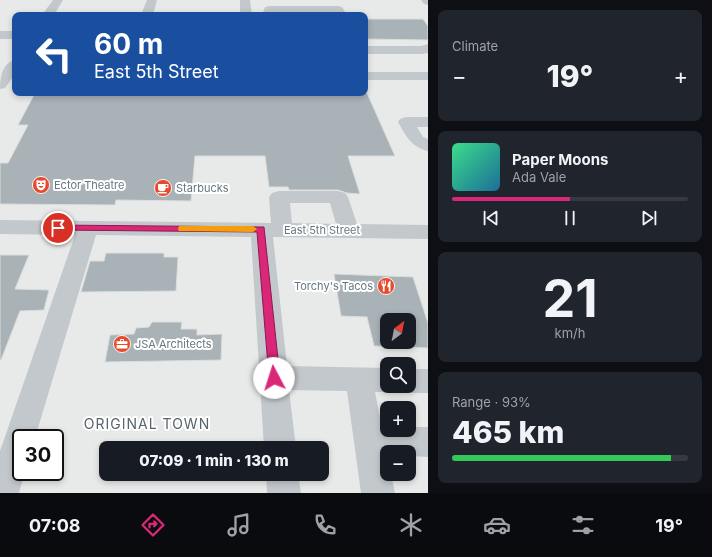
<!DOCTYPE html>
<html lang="en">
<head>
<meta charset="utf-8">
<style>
	:root { --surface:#171b24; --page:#20242c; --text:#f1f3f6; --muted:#9ea1a6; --line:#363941; --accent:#db2777 }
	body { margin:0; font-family:Inter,sans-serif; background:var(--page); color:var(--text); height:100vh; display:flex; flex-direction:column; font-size:15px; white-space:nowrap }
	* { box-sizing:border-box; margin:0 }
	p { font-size:13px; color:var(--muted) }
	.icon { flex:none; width:22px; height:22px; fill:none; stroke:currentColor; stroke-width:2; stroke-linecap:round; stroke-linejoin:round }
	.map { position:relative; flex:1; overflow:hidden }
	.panel { display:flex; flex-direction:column; gap:10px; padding:10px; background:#0d0f14; width:284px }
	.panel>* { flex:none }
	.guide { position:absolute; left:12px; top:12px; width:356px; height:84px; border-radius:8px; box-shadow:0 2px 6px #0003; background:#1a4fa0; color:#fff; overflow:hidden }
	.needle { width:26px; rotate:32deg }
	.controls { position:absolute; left:380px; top:313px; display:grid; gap:8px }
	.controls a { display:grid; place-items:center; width:36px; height:36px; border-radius:8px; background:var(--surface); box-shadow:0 2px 6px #0003; font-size:20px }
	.speed { position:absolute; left:12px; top:429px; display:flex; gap:8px; font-size:20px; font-weight:700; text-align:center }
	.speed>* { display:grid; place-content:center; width:52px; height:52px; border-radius:50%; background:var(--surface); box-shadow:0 2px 6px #0003; line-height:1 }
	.speed .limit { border:2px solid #111; border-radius:6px; background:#fff; color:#111 }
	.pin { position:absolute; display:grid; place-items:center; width:34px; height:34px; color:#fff; margin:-17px; border:2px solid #fff; border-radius:50%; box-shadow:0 1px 4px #0007 }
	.me { position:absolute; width:44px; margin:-22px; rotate:355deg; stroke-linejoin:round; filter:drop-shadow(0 0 3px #0008) }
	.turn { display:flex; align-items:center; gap:14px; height:84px; padding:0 16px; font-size:18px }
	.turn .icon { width:52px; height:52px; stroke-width:2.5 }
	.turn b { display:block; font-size:28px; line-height:34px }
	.big { font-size:30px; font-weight:800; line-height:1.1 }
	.panel .tile { flex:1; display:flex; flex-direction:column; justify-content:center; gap:6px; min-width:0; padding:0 14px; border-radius:8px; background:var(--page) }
	.panel .dial { align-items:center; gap:0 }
	.dial b { font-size:52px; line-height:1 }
	.song { display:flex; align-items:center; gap:12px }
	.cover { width:48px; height:48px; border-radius:6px; background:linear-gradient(135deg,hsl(150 70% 55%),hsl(200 70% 35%)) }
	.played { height:4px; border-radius:2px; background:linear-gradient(90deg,var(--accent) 50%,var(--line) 50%) }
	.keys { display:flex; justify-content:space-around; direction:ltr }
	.heat { display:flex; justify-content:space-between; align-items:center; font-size:22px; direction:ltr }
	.charge { height:6px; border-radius:3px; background:linear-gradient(90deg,#34c759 93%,var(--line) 0) }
	.trip { position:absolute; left:99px; top:441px; width:230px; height:40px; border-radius:8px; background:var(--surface); box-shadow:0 2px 6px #0003; font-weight:800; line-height:40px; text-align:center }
	.menu { display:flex; height:64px; justify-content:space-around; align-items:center; background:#090b0e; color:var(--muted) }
	.menu .icon { width:28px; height:28px }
	.menu .current { color:var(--accent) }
	.menu b { font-size:18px; color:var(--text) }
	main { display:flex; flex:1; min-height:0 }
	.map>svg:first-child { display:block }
	.built { fill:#e8eae9; fill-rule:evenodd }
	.building { fill:#a8b2b7; stroke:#dcdcda; fill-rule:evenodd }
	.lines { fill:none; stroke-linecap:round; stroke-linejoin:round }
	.minor { fill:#c3c8cc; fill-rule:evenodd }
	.route { fill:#db2777; stroke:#8e194d }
	.slow { fill:#f59e0b }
	.labels { text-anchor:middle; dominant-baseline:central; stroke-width:4; stroke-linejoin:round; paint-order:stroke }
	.poi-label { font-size:11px; fill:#657883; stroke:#fff; text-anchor:start }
	.street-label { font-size:11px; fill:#657883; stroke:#fff }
	.near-neighbourhood-label { font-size:14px; letter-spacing:1px; fill:#57656e; stroke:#fff }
</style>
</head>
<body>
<main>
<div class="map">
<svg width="428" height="493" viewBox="0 0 428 493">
	<rect width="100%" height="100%" fill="#fafaf8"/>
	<path class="built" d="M 0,0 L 428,0 L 428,493 L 0,493 ZM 15,15 L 365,15 L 365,93 L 15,93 ZM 387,320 L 409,320 L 409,342 L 387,342 ZM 387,364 L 409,364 L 409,386 L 387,386 ZM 387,408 L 409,408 L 409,430 L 387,430 ZM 21,438 L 55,438 L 55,472 L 21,472 ZM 106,448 L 322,448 L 322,474 L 106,474 ZM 387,452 L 409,452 L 409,474 L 387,474 Z"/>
	<g class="building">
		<polygon points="365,19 423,19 428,26 428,40 365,39"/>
		<polygon points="35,93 367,93 395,156 348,156 360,194 347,193 338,190 289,190 288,187 269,187 265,156 195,156 191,201 116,200 115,205 0,204 0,163 8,163 28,125 18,125"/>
		<polygon points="106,253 164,253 164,257 178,257 176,291 81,292 90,261 104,261"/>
		<polygon points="0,255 29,255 15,289 49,290 44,310 20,311 1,360 0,360"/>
		<path d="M 334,274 L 413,277 L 428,323 L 428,348 L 374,346 L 367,317 L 341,316 ZM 387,320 L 409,320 L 409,342 L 387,342 Z"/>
		<polygon points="152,322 182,322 181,329 197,329 197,335 222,334 221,360 105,362 110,335 134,334 136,328 149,327"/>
	</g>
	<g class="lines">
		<g class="minor">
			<polygon points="53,0 63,0 54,15 42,15"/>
			<polygon points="147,0 157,0 153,15 141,15"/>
			<polygon points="240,0 250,0 252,15 240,15"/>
			<polygon points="421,0 428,0 428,5 424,4"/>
			<polygon points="269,6 338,6 342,7 347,15 335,15 334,12 274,12 274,15 262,15 265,7"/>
			<rect x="0" y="31" width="15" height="8"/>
			<polygon points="428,44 428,53 423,54 365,54 365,46 421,46"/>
			<path d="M 15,60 L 15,74 L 5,88 L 0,89 C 0,78 2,63 15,60 Z"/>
			<rect x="365" y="72" width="63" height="8"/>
			<path d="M 406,117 L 428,117 L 428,127 L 417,127 L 423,137 L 428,139 L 428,151 C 411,147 406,136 398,122 L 400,119 Z"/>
			<path d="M 279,191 L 338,191 L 345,193 L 348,197 L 357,224 L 428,225 L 428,239 L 273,237 L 287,366 L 387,368 L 387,386 L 409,386 L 409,369 L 428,369 L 428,393 L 409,393 L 399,390 L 398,387 L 397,389 L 387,392 L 375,392 L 382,427 L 387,427 L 387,430 L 409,430 L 409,427 L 428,427 L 428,457 L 409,456 L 409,452 L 387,452 L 387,474 L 391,474 L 395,493 L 361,493 L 347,391 L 289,390 L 296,448 L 264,448 L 251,237 L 96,235 L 35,438 L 21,438 L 21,472 L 25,472 L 19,493 L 0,493 L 0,451 L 75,235 L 0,234 L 0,220 L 271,223 L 269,197 L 272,193 ZM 290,203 L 330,203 L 336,224 L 292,223 Z"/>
			<polygon points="266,474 298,474 301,493 267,493"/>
		</g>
	</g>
	<polygon class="route" points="55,225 264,227 280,378 279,382 274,383 270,382 269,378 257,232 58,230 55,230 54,228"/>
	<polygon class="slow" points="179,226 253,226 257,229 253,232 182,231 179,231 178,229"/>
	<defs>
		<g id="theatre-disc" transform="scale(0.9)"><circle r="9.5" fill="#e54b2c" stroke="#fff"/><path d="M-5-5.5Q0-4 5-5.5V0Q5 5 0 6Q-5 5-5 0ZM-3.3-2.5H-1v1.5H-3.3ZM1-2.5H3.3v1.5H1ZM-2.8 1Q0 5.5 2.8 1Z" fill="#fff"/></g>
		<g id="cafe-disc" transform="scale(0.9)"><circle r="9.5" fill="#e54b2c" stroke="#fff"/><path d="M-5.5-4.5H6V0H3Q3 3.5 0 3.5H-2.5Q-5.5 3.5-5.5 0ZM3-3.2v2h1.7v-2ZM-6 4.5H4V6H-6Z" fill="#fff"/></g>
		<g id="restaurant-disc" transform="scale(0.9)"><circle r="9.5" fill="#e54b2c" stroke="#fff"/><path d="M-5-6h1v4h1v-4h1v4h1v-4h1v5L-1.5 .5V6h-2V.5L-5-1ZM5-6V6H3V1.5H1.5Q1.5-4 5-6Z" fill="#fff"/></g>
		<g id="office-disc" transform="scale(0.9)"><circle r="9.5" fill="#e54b2c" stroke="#fff"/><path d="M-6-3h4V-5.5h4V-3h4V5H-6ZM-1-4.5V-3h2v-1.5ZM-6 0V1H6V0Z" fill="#fff"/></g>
	</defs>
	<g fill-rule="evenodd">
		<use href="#theatre-disc" x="41" y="185"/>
		<use href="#cafe-disc" x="163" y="188"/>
		<use href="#restaurant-disc" x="386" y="286"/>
		<use href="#office-disc" x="122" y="344"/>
	</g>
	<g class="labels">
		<g class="poi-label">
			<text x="54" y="185">Ector Theatre</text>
			<text x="176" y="188">Starbucks</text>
			<text x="373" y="286" text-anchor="end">Torchy's Tacos</text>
			<text x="135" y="344">JSA Architects</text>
		</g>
		<g class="street-label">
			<text x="322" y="230">East 5th Street</text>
		</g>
		<g class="near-neighbourhood-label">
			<text x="147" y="423">ORIGINAL TOWN</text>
		</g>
	</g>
</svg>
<div class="controls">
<a><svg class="needle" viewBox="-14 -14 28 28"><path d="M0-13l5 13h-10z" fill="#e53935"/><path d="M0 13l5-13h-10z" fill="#9ea1a6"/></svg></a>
<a><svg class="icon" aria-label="search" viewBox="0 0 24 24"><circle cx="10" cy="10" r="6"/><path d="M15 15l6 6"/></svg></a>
<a>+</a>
<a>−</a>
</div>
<div class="speed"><div class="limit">30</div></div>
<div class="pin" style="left:58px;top:228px;background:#d93025"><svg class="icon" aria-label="arrive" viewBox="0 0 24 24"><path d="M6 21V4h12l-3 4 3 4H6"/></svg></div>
<svg class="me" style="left:274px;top:378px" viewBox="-20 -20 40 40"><circle r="19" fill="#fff"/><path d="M0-13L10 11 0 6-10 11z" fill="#db2777"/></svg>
<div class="trip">07:09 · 1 min · 130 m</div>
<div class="guide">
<div class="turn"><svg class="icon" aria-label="left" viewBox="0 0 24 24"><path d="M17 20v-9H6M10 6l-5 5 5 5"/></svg><div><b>60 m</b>East 5th Street</div></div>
</div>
</div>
<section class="panel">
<div class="tile"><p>Climate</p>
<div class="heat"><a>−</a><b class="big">19°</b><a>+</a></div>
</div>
<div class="tile">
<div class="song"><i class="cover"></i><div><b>Paper Moons</b><p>Ada Vale</p></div></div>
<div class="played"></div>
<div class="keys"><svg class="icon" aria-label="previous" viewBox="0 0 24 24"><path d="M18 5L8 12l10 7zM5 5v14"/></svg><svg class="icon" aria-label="pause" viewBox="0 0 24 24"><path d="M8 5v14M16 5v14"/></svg><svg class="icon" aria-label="next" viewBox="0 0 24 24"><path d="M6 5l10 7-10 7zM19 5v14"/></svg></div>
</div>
<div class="tile dial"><b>21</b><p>km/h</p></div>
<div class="tile"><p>Range · 93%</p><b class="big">465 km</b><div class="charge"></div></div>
</section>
</main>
<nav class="menu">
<b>07:08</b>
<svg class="icon current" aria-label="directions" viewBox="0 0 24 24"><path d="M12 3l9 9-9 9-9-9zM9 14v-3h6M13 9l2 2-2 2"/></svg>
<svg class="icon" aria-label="music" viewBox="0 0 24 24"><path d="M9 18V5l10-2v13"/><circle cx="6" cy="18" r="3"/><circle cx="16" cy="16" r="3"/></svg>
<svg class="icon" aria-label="phone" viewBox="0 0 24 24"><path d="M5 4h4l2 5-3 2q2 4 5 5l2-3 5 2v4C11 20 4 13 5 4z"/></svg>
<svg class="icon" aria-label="climate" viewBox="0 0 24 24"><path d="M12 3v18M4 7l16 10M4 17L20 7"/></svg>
<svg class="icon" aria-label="car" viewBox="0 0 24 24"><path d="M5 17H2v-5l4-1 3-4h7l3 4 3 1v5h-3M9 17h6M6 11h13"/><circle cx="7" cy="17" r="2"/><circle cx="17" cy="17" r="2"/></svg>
<svg class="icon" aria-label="filters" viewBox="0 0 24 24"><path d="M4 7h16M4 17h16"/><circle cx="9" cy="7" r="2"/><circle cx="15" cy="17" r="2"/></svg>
<b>19°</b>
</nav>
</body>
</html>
